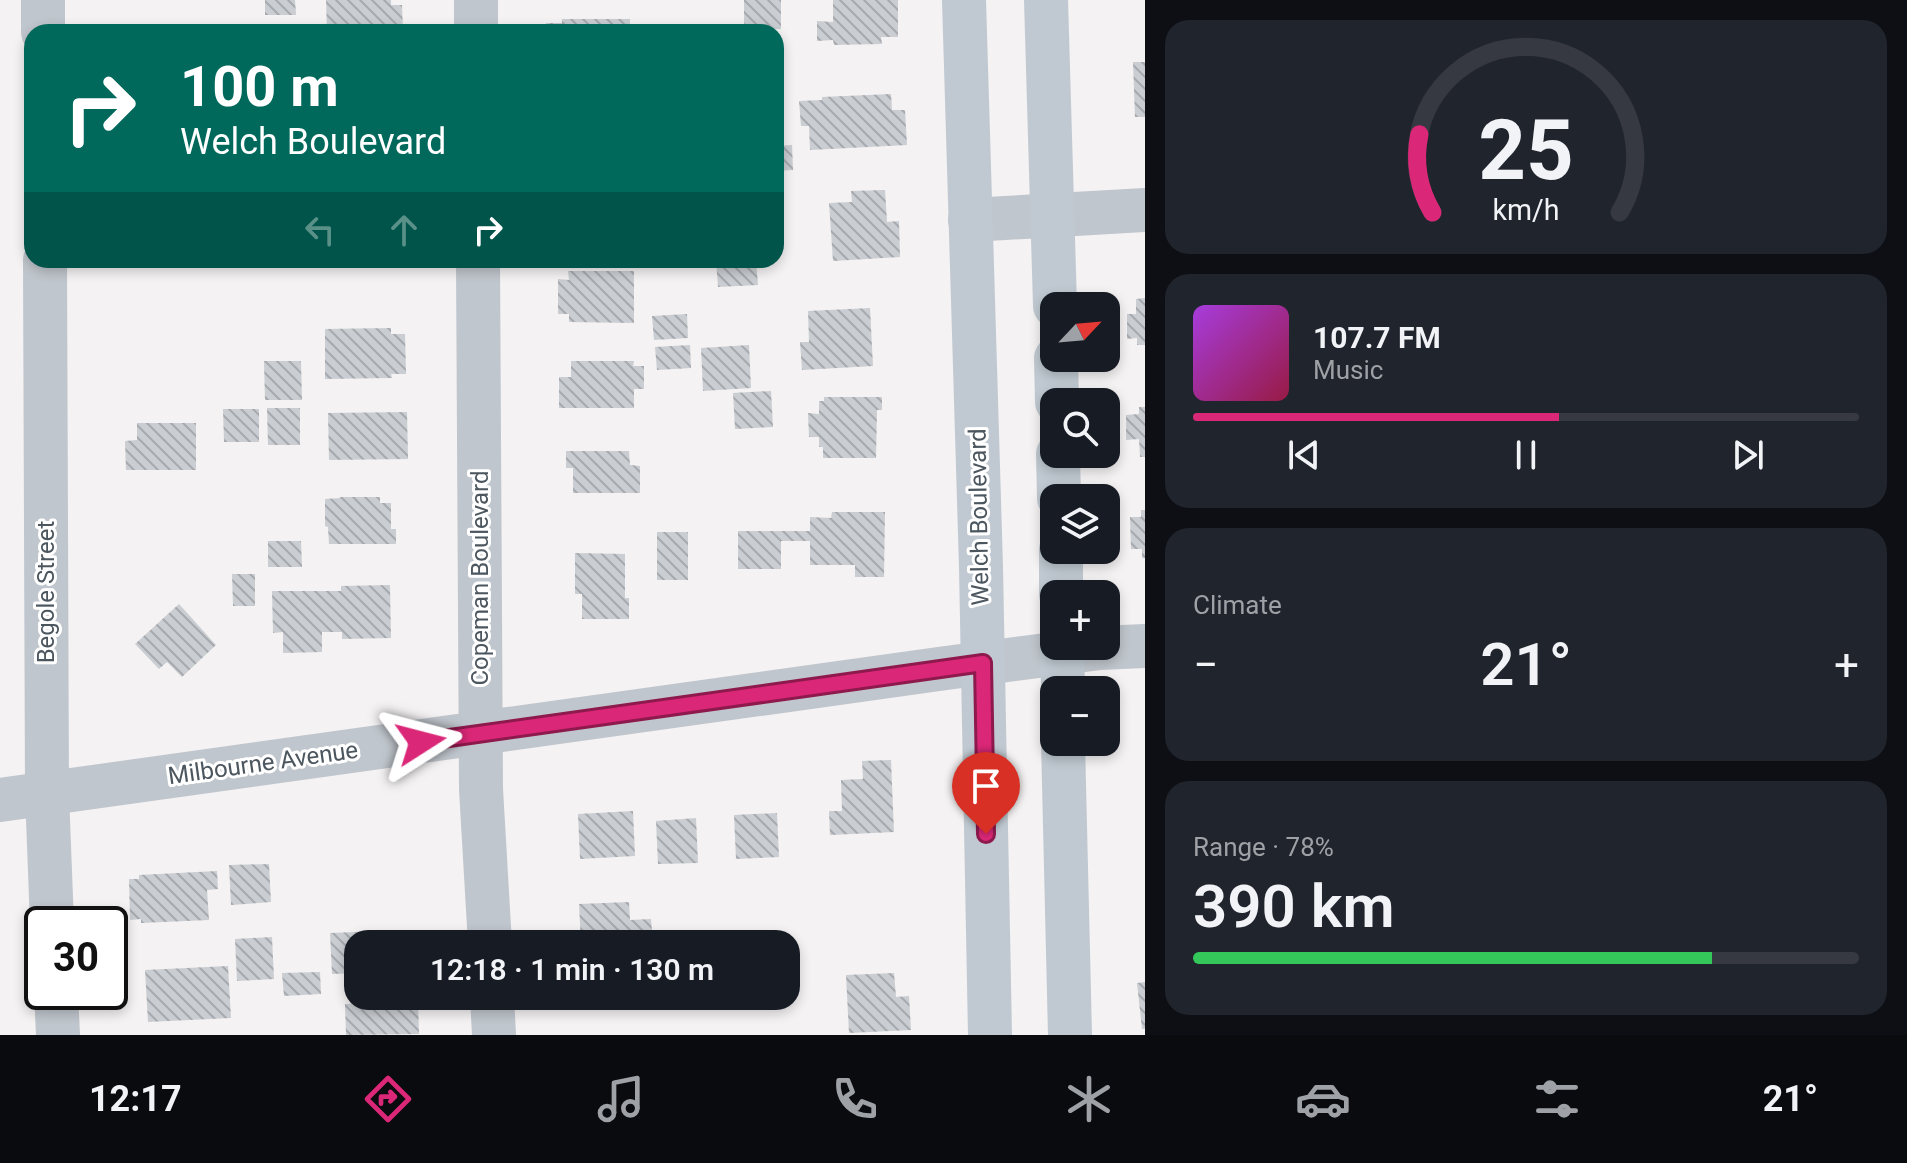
<!DOCTYPE html>
<html lang="en">
<head>
<meta charset="utf-8">
<style>
	:root { --surface:#171b24; --page:#20242c; --text:#f1f3f6; --muted:#9ea1a6; --line:#363941; --accent:#db2777 }
	body { margin:0; font-family:Roboto,sans-serif; background:var(--page); color:var(--text); height:100vh; display:flex; flex-direction:column; font-size:30px; white-space:nowrap }
	* { box-sizing:border-box; margin:0 }
	p { font-size:26px; color:var(--muted) }
	.icon { flex:none; width:44px; height:44px; fill:none; stroke:currentColor; stroke-width:2; stroke-linecap:round; stroke-linejoin:round }
	.map { position:relative; flex:1; overflow:hidden }
	.drawer { display:flex; flex-direction:column; gap:20px; padding:20px; background:#0d0f14; width:762px }
	.drawer>* { flex:none }
	.top-card { position:absolute; left:24px; top:24px; width:760px; height:244px; border-radius:24px; box-shadow:0 4px 12px #0003; background:#00695c; color:#fff; overflow:hidden }
	.needle { width:52px; rotate:64deg }
	.controls { position:absolute; left:1040px; top:292px; display:grid; gap:16px }
	.controls a { display:grid; place-items:center; width:80px; height:80px; border-radius:16px; background:var(--surface); box-shadow:0 4px 12px #0003; font-size:40px }
	.speed { position:absolute; left:24px; top:906px; display:flex; gap:16px; font-size:40px; font-weight:700; text-align:center }
	.speed>* { display:grid; place-content:center; width:104px; height:104px; border-radius:50%; background:var(--surface); box-shadow:0 4px 12px #0003; line-height:1 }
	.speed .limit { border:4px solid #111; border-radius:12px; background:#fff; color:#111 }
	.pin { position:absolute; display:grid; place-items:center; width:68px; height:68px; color:#fff; margin:-82px -34px; border-radius:50% 50% 50% 0; rotate:-45deg; box-shadow:0 0 8px #0007 }
	.pin .icon { rotate:45deg }
	.me { position:absolute; width:88px; margin:-44px; rotate:81deg; stroke-linejoin:round; filter:drop-shadow(0 0 6px #0008) }
	.turn { display:flex; align-items:center; gap:28px; height:168px; padding:0 24px; font-size:36px }
	.turn .icon { width:104px; height:104px; stroke-width:2.5 }
	.turn b { display:block; font-size:56px; line-height:68px }
	.lanes { display:flex; align-items:center; height:76px; padding:0 24px; background:#0003; justify-content:center; gap:40px; direction:ltr }
	.lanes .off { opacity:.35 }
	.big { font-size:60px; font-weight:600; line-height:1.1 }
	.drawer .tile { flex:1; display:flex; flex-direction:column; justify-content:center; gap:12px; min-width:0; padding:0 28px; border-radius:24px; background:var(--page) }
	.drawer .dial { align-items:center; gap:0 }
	.dial svg { height:208px; overflow:visible; fill:none; stroke:var(--line); stroke-width:7; stroke-linecap:round; text-anchor:middle }
	.dial text { fill:var(--text); stroke:none }
	.song { display:flex; align-items:center; gap:24px }
	.cover { width:96px; height:96px; border-radius:12px; background:linear-gradient(135deg,hsl(280 70% 55%),hsl(340 70% 35%)) }
	.played { height:8px; border-radius:4px; background:linear-gradient(90deg,var(--accent) 55%,var(--line) 55%) }
	.keys { display:flex; justify-content:space-around; direction:ltr }
	.heat { display:flex; justify-content:space-between; align-items:center; font-size:44px; direction:ltr }
	.charge { height:12px; border-radius:6px; background:linear-gradient(90deg,#34c759 78%,var(--line) 0) }
	.trip { position:absolute; left:344px; top:930px; width:456px; height:80px; border-radius:24px; background:var(--surface); box-shadow:0 4px 12px #0003; font-weight:600; line-height:80px; text-align:center }
	.tabs { display:flex; height:128px; justify-content:space-around; align-items:center; background:#090b0e; color:var(--muted) }
	.tabs .icon { width:56px; height:56px }
	.tabs .on { color:var(--accent) }
	.tabs b { font-size:36px; color:var(--text) }
	main { display:flex; flex:1; min-height:0 }
	.map>svg:first-child { display:block }
	.building { fill:url(#building-back-hatch) }
	.lines { fill:none; stroke-linecap:round; stroke-linejoin:round }
	.minor { stroke:#c0c6cd; stroke-width:44 }
	.secondary { stroke:#c0c9d1; stroke-width:44 }
	.route-casing { stroke:#8e194d; stroke-width:20 }
	.route { stroke:#db2777; stroke-width:14 }
	.labels { text-anchor:middle; dominant-baseline:central; stroke-width:6; stroke-linejoin:round; paint-order:stroke }
	.street-label { font-size:24px; fill:#4c565e; stroke:#fff }
</style>
</head>
<body>
<main>
<div class="map">
<svg width="1145" height="1035" viewBox="0 0 1145 1035">
	<defs>
		<pattern id="building-back-hatch" width="6" height="6" patternUnits="userSpaceOnUse" patternTransform="scale(2)"><rect width="6" height="6" fill="#cacdd1"/><path d="M-1 5l2 2M0 0l6 6M5-1l2 2" fill="none" stroke="#a6a9ad"/></pattern>
	</defs>
	<rect width="100%" height="100%" fill="#f4f2f2"/>
	<g class="building">
		<polygon points="265,0 295,0 296,15 265,15"/>
		<polygon points="326,0 391,0 391,5 402,5 403,32 327,32"/>
		<polygon points="744,0 781,0 781,29 744,30"/>
		<polygon points="833,0 898,0 898,37 881,37 882,44 834,45 833,40 817,41 817,21 833,22"/>
		<polygon points="562,19 630,19 630,32 546,32 546,23 562,23"/>
		<polygon points="1133,62 1145,62 1145,117 1135,117"/>
		<polygon points="891,94 892,110 905,110 907,145 810,150 809,126 801,126 799,101 822,100 822,97"/>
		<polygon points="792,145 793,170 776,171 776,146"/>
		<polygon points="885,190 887,222 899,221 900,257 833,261 829,203 852,202 851,191"/>
		<polygon points="716,260 756,260 758,285 718,287"/>
		<polygon points="568,271 634,271 634,323 569,322 569,314 558,314 558,279 569,280"/>
		<polygon points="1145,298 1145,345 1137,345 1137,338 1127,339 1127,314 1136,314 1136,299"/>
		<polygon points="870,308 873,366 802,370 800,342 809,342 808,311"/>
		<polygon points="687,314 688,338 654,340 652,316"/>
		<polygon points="391,328 391,334 405,334 406,374 391,374 392,378 325,379 325,329"/>
		<polygon points="690,345 691,368 657,370 655,347"/>
		<polygon points="749,345 751,388 703,391 701,348"/>
		<polygon points="264,361 301,361 302,400 265,400"/>
		<polygon points="571,361 634,361 633,366 644,366 644,389 634,389 634,408 559,408 559,377 571,377"/>
		<polygon points="771,391 773,427 735,429 733,393"/>
		<polygon points="824,397 882,397 882,410 877,410 876,458 823,458 823,447 819,447 819,437 809,437 808,413 819,414 819,401 824,401"/>
		<polygon points="1139,407 1145,407 1145,457 1140,457 1139,439 1126,440 1126,415 1139,414"/>
		<polygon points="267,408 300,408 300,445 268,445"/>
		<polygon points="223,409 259,409 259,442 224,442"/>
		<polygon points="407,412 408,459 329,460 328,413"/>
		<polygon points="137,423 196,423 196,470 126,470 125,441 137,440"/>
		<polygon points="566,451 629,451 630,465 640,466 640,493 573,493 573,468 566,468"/>
		<polygon points="340,497 380,497 380,503 391,503 391,529 396,529 396,544 329,544 328,527 325,526 325,499 340,498"/>
		<polygon points="1141,510 1145,510 1145,558 1142,558 1142,549 1131,549 1130,517 1141,517"/>
		<polygon points="832,512 885,512 884,577 855,577 855,565 810,565 810,541 781,541 781,569 738,569 738,531 810,531 810,517 831,518"/>
		<rect x="657" y="532" width="31" height="48"/>
		<polygon points="268,541 301,541 302,567 268,567"/>
		<polygon points="575,553 625,554 625,598 629,598 629,619 582,619 582,594 575,594"/>
		<polygon points="232,574 255,574 255,606 233,606"/>
		<polygon points="390,585 391,638 342,639 342,632 322,632 322,652 283,653 283,632 273,633 272,591 341,591 341,586"/>
		<polygon points="179,604 216,645 182,677 167,662 159,669 135,644"/>
		<polygon points="891,760 894,832 830,835 829,811 842,811 841,780 863,779 862,761"/>
		<polygon points="633,811 635,856 580,859 578,814"/>
		<polygon points="777,813 779,857 736,859 734,815"/>
		<polygon points="696,818 698,863 658,864 656,821"/>
		<polygon points="269,864 271,902 231,905 229,865"/>
		<polygon points="217,871 218,889 207,890 209,920 141,923 141,919 130,920 129,879 139,879 139,875"/>
		<polygon points="629,902 630,920 651,919 653,944 581,944 579,904"/>
		<polygon points="406,930 406,936 413,936 413,944 358,944 358,973 332,974 330,933"/>
		<polygon points="272,937 274,979 237,981 235,939"/>
		<polygon points="228,966 231,1018 148,1022 145,970"/>
		<polygon points="320,972 321,994 284,996 282,973"/>
		<polygon points="894,973 896,997 909,996 911,1030 849,1033 846,975"/>
		<polygon points="1145,982 1145,1029 1142,1029 1137,983"/>
		<polygon points="418,1001 419,1034 346,1035 345,1004"/>
	</g>
	<g class="lines">
		<g class="minor">
			<polyline points="43,0 43,32"/>
			<polyline points="476,0 476,32"/>
			<polyline points="970,220 1145,210"/>
			<polyline points="45,260 47,793 52,924"/>
			<polyline points="478,260 481,789 490,944"/>
			<polyline points="0,800 946,668 1100,648 1145,646"/>
			<polyline points="56,992 58,1035"/>
			<polyline points="492,996 494,1035"/>
		</g>
		<g class="secondary">
			<polyline points="964,0 981,567 990,1035"/>
			<polyline points="1046,0 1055,306"/>
			<polyline points="1056,358 1057,402"/>
			<polyline points="1058,454 1059,498"/>
			<polyline points="1061,550 1061,594"/>
			<polyline points="1062,646 1063,690"/>
			<polyline points="1063,742 1070,1035"/>
		</g>
	</g>
	<g class="lines">
		<g class="route-casing">
			<polyline id="route" points="421,742 983,663 986,834"/>
		</g>
		<use href="#route" class="route"/>
	</g>
	<g class="labels">
		<g class="street-label">
			<text transform="translate(979 517) rotate(-91)">Welch Boulevard</text>
			<text transform="translate(480 578) rotate(-90)">Copeman Boulevard</text>
			<text transform="translate(46 592) rotate(-90)">Begole Street</text>
			<text transform="translate(263 763) rotate(-8)">Milbourne Avenue</text>
		</g>
	</g>
</svg>
<div class="controls">
<a><svg class="needle" viewBox="-14 -14 28 28"><path d="M0-13l5 13h-10z" fill="#e53935"/><path d="M0 13l5-13h-10z" fill="#9ea1a6"/></svg></a>
<a><svg class="icon" aria-label="search" viewBox="0 0 24 24"><circle cx="10" cy="10" r="6"/><path d="M15 15l6 6"/></svg></a>
<a><svg class="icon" aria-label="layers" viewBox="0 0 24 24"><path d="M12 4l9 5-9 5-9-5zM3 14l9 5 9-5"/></svg></a>
<a>+</a>
<a>−</a>
</div>
<div class="speed"><div class="limit">30</div></div>
<div class="pin" style="left:986px;top:834px;background:#d93025"><svg class="icon" aria-label="arrive" viewBox="0 0 24 24"><path d="M6 21V4h12l-3 4 3 4H6"/></svg></div>
<svg class="me" style="left:421px;top:742px" viewBox="-20 -20 40 40"><path d="M0-17L14 15 0 8-14 15z" fill="#db2777" stroke="#fff" stroke-width="4"/></svg>
<div class="trip">12:18 · 1 min · 130 m</div>
<div class="top-card">
<div class="turn"><svg class="icon" aria-label="right" viewBox="0 0 24 24"><path d="M7 20v-9h11M14 6l5 5-5 5"/></svg><div><b>100 m</b>Welch Boulevard</div></div>
<div class="lanes"><svg class="icon off" aria-label="left" viewBox="0 0 24 24"><path d="M17 20v-9H6M10 6l-5 5 5 5"/></svg><svg class="icon off" aria-label="ahead" viewBox="0 0 24 24"><path d="M12 20V5M6 11l6-6 6 6"/></svg><svg class="icon" aria-label="right" viewBox="0 0 24 24"><path d="M7 20v-9h11M14 6l5 5-5 5"/></svg></div>
</div>
</div>
<section class="drawer">
<div class="tile dial"><svg viewBox="0 0 100 80">
<path d="M14 69A42 42 0 1 1 86 69"/>
<path d="M14 69A42 42 0 0 1 9 39" stroke="#db2777"/>
<text x="50" y="56" font-size="32" font-weight="700">25</text>
<text x="50" y="72" font-size="11">km/h</text>
</svg></div>
<div class="tile">
<div class="song"><i class="cover"></i><div><b>107.7 FM</b><p>Music</p></div></div>
<div class="played"></div>
<div class="keys"><svg class="icon" aria-label="previous" viewBox="0 0 24 24"><path d="M18 5L8 12l10 7zM5 5v14"/></svg><svg class="icon" aria-label="pause" viewBox="0 0 24 24"><path d="M8 5v14M16 5v14"/></svg><svg class="icon" aria-label="next" viewBox="0 0 24 24"><path d="M6 5l10 7-10 7zM19 5v14"/></svg></div>
</div>
<div class="tile"><p>Climate</p>
<div class="heat"><a>−</a><b class="big">21°</b><a>+</a></div>
</div>
<div class="tile"><p>Range · 78%</p><b class="big">390 km</b><div class="charge"></div></div>
</section>
</main>
<nav class="tabs">
<b>12:17</b>
<svg class="icon on" aria-label="directions" viewBox="0 0 24 24"><path d="M12 3l9 9-9 9-9-9zM9 14v-3h6M13 9l2 2-2 2"/></svg>
<svg class="icon" aria-label="music" viewBox="0 0 24 24"><path d="M9 18V5l10-2v13"/><circle cx="6" cy="18" r="3"/><circle cx="16" cy="16" r="3"/></svg>
<svg class="icon" aria-label="phone" viewBox="0 0 24 24"><path d="M5 4h4l2 5-3 2q2 4 5 5l2-3 5 2v4C11 20 4 13 5 4z"/></svg>
<svg class="icon" aria-label="climate" viewBox="0 0 24 24"><path d="M12 3v18M4 7l16 10M4 17L20 7"/></svg>
<svg class="icon" aria-label="car" viewBox="0 0 24 24"><path d="M5 17H2v-5l4-1 3-4h7l3 4 3 1v5h-3M9 17h6M6 11h13"/><circle cx="7" cy="17" r="2"/><circle cx="17" cy="17" r="2"/></svg>
<svg class="icon" aria-label="filters" viewBox="0 0 24 24"><path d="M4 7h16M4 17h16"/><circle cx="9" cy="7" r="2"/><circle cx="15" cy="17" r="2"/></svg>
<b>21°</b>
</nav>
</body>
</html>
